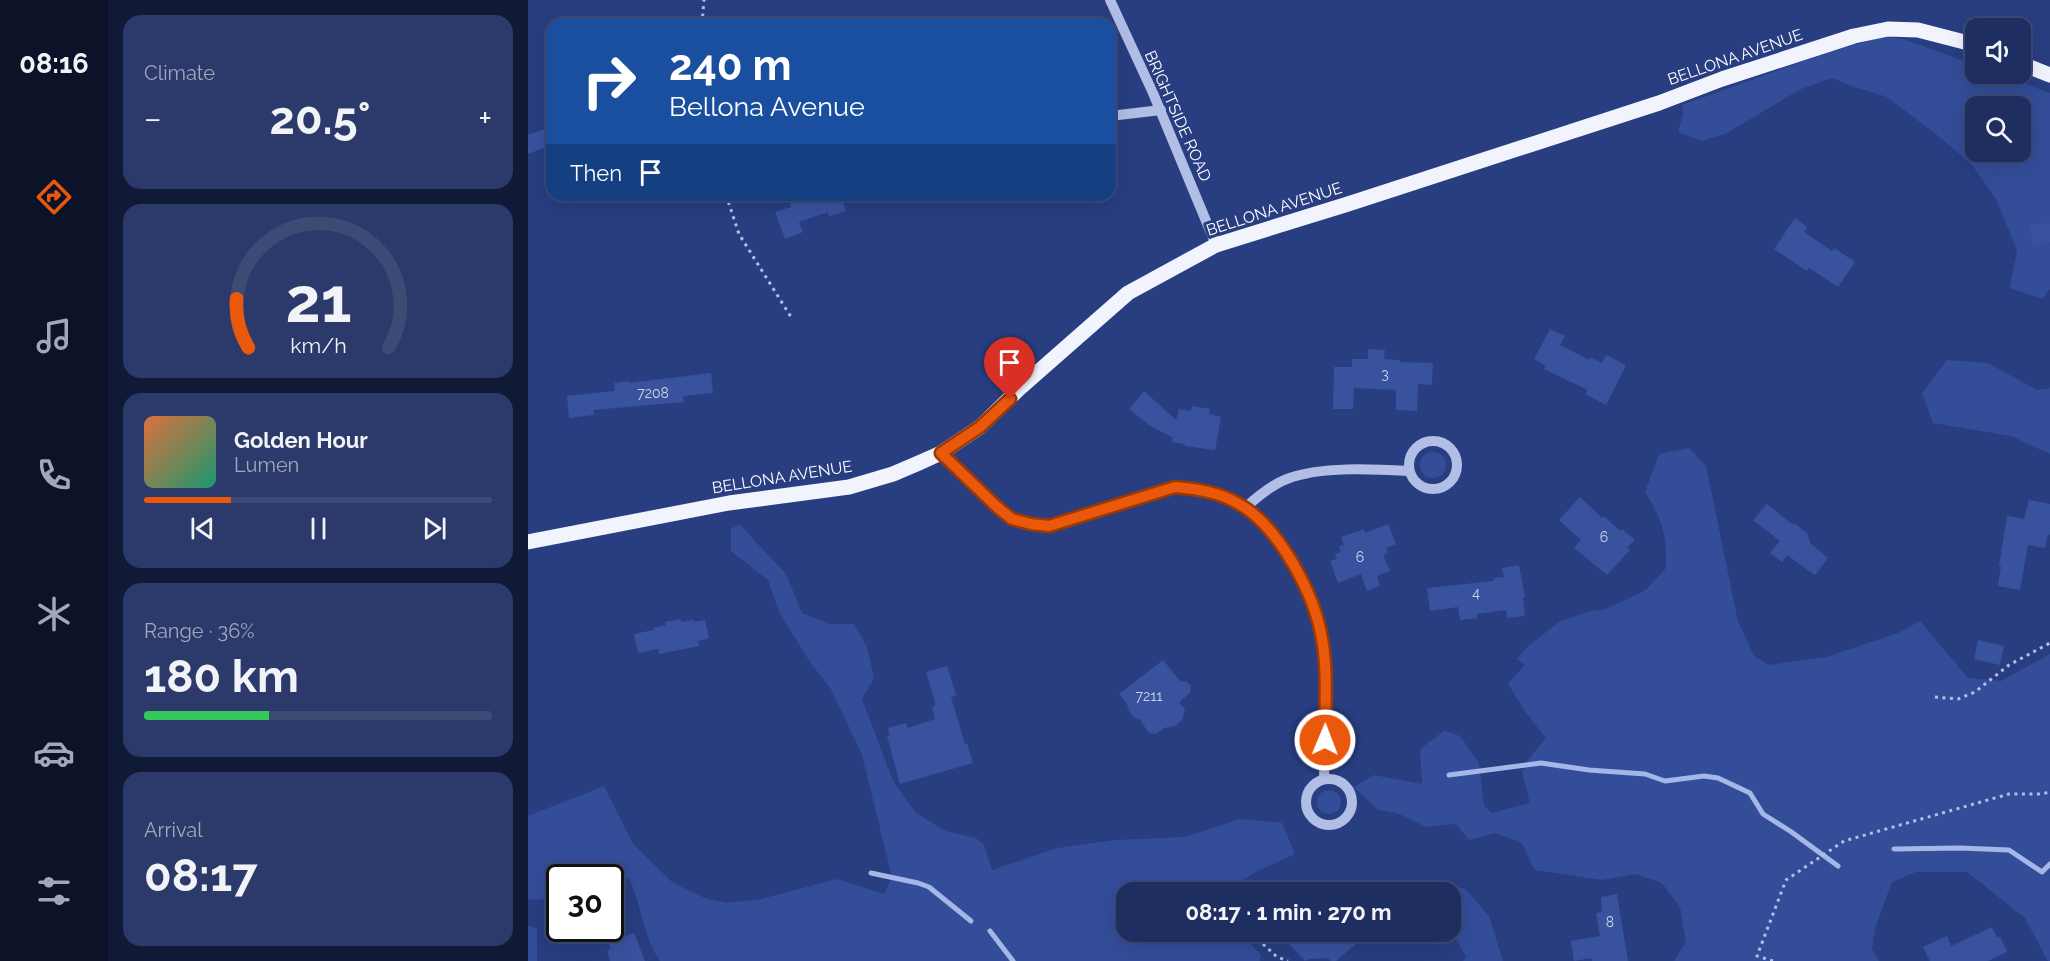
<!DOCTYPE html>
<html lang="en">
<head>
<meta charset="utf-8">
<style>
	:root { --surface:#1e2e61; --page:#2b3a6a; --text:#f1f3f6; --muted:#a1a8bd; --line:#3c4a76; --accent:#ea580c }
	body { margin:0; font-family:Raleway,sans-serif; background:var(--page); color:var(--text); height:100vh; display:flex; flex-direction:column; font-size:22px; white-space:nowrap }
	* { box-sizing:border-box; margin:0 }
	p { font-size:20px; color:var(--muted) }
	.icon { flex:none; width:33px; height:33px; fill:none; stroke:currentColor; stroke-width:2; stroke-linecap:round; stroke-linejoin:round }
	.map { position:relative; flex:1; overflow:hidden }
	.panel { display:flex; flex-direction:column; gap:15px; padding:15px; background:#101935; width:420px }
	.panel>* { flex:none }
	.top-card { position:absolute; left:18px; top:18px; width:570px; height:183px; border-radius:18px; box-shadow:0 6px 24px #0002,0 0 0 2px var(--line); background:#1a4fa0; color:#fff; overflow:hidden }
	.buttons { position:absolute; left:1437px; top:18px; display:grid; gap:12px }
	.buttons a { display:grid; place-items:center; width:66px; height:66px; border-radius:12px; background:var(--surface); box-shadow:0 6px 24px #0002,0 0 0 2px var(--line); font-size:30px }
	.speed { position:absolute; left:18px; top:864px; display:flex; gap:12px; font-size:30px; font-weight:700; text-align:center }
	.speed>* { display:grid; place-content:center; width:78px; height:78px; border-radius:50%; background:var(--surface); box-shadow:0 6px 24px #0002,0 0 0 2px var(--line); line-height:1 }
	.speed .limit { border:3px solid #111; border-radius:9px; background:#fff; color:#111 }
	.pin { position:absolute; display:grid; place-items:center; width:51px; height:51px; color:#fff; margin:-62px -26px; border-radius:50% 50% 50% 0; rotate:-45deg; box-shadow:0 0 6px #0007 }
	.pin .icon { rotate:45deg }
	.me { position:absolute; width:66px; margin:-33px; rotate:1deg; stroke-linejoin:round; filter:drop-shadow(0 0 4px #0008) }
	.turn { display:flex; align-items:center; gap:21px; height:126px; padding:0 24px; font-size:27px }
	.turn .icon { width:78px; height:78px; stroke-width:2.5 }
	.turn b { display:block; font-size:42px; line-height:51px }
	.then { display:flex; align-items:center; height:57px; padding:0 24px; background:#0003; gap:12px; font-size:22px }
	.big { font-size:45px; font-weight:700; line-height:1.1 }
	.panel .card { flex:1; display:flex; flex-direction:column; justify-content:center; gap:9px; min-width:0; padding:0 21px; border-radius:18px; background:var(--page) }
	.panel .dial { align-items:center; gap:0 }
	.dial svg { height:156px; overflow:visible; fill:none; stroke:var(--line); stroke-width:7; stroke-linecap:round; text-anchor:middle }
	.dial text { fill:var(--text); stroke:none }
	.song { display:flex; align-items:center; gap:18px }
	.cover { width:72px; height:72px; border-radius:9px; background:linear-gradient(135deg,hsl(20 70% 55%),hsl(160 70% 35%)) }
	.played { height:6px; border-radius:3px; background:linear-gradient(90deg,var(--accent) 25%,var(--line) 25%) }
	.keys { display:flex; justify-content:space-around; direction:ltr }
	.heat { display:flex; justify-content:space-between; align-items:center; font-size:33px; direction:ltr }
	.charge { height:9px; border-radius:4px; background:linear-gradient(90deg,#34c759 36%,var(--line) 0) }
	.trip { position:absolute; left:588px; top:882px; width:345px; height:60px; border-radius:18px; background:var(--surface); box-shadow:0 6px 24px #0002,0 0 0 2px var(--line); font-weight:700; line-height:60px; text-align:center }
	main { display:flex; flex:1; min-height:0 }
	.menu { display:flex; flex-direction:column; width:108px; justify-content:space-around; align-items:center; background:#0c1227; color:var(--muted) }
	.menu .icon { width:42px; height:42px }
	.menu .selected { color:var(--accent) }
	.menu b { font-size:27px; color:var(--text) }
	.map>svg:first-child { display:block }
	.green { fill:#334d99; fill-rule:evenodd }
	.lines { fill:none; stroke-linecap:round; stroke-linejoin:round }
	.stream { stroke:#a5b7e6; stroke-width:5 }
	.building { fill:#39529e }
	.path { stroke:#b1bee6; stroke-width:3; stroke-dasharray:3 4.5; stroke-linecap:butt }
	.minor { stroke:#b1bee6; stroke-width:10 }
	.major { stroke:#f1f4fd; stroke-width:15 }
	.route-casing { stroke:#983908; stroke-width:15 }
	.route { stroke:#ea580c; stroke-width:10 }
	.labels { text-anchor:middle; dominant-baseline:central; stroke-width:6; stroke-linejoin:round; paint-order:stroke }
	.number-label { font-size:14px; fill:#ced4e7 }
	.street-label { font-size:16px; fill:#fff; stroke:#283e81 }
</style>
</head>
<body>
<main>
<nav class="menu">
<b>08:16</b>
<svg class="icon selected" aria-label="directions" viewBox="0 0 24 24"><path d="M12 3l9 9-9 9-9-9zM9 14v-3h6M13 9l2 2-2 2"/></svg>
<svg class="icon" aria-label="music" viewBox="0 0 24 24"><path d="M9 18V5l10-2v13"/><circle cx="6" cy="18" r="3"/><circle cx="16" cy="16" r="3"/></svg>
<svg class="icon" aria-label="phone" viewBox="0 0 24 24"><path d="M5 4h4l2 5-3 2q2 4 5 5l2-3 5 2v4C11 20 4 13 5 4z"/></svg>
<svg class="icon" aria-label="climate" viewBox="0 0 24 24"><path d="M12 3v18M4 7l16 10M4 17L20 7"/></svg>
<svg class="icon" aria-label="car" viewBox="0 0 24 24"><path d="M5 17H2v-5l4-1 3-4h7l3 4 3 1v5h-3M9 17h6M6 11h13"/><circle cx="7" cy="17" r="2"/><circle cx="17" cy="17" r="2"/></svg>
<svg class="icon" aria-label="filters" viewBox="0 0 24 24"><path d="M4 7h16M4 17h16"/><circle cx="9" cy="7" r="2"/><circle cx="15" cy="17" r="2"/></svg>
</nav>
<section class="panel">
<div class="card"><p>Climate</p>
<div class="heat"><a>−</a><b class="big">20.5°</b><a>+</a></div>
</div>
<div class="card dial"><svg viewBox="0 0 100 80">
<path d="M14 69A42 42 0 1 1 86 69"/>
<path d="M14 69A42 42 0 0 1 8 44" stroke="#ea580c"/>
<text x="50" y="56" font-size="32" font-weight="700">21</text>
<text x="50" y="72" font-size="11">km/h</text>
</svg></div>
<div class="card">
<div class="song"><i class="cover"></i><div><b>Golden Hour</b><p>Lumen</p></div></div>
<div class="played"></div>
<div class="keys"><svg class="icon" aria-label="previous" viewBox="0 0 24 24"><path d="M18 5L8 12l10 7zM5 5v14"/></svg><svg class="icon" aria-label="pause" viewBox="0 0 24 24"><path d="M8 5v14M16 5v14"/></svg><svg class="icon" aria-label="next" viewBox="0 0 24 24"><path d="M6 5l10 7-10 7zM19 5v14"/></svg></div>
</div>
<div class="card"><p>Range · 36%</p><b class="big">180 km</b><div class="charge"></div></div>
<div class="card"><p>Arrival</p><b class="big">08:17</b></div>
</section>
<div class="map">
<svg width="1522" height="961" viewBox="0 0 1522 961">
	<rect width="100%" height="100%" fill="#283e81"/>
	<g class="green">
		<path d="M 1358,37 L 1375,39 L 1447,65 L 1448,74 L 1471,74 L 1522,93 L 1522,289 L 1514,299 L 1482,288 L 1489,250 L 1468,199 L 1444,165 L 1413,138 L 1359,97 L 1326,87 L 1304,78 L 1273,89 L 1197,134 L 1173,141 L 1150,132 L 1155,114 L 1154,105 L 1301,52 L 1346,39 ZM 1448,106 L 1492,106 L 1492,152 L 1448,152 Z"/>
		<polygon points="1419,360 1460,363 1509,390 1522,388 1522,454 1483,436 1405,423 1394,393"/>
		<path d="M 1161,448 L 1178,466 L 1210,621 L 1226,656 L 1241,665 L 1298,657 L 1370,633 L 1392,621 L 1440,678 L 1473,681 L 1522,654 L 1522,961 L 1520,961 L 1497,918 L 1439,872 L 1388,872 L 1364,882 L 1347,928 L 1344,949 L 1351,961 L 1146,961 L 1158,942 L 1152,907 L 1134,883 L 1108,874 L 1074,880 L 1007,870 L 993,842 L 966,833 L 941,840 L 928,824 L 898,827 L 869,813 L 850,810 L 826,787 L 846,775 L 894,784 L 892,749 L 916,731 L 932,736 L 951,763 L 956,805 L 964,813 L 1002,803 L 994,772 L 1000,760 L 1018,738 L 999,714 L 980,684 L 997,665 L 989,659 L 998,648 L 1031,622 L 1062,611 L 1078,609 L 1118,590 L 1138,568 C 1139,535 1135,521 1117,492 L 1131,454 Z"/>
		<circle cx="905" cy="465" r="13"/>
		<path d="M 211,524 L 258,574 L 274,613 L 301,624 L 326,624 L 339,647 L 346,678 L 334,699 L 365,781 L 387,812 L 417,831 L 448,838 L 456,845 L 464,870 L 529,848 L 588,840 L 657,837 L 712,819 L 754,823 L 767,854 L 728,872 L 699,890 L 700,892 L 598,892 L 598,932 L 711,932 L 733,955 L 732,961 L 132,961 C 115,936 114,906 101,879 L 92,878 L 83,882 L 82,878 L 32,878 L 31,896 L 8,900 L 0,899 L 0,816 L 76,786 L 105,844 L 145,883 L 179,899 L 199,903 L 233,899 L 309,879 L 356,894 L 364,877 L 334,755 L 303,689 L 282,662 L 252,614 L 240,580 L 203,551 L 203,529 Z"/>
		<circle cx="801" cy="802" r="12"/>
		<polygon points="897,880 938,889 961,916 975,961 935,961 938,957 923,930 922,892 899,892"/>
		<polygon points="83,918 86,923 87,935 83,940 68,945 62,938 58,929 82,928"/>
		<polygon points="0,926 9,928 9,961 0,961"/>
	</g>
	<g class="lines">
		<g class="stream">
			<polyline points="921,775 1013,763 1061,770 1117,774 1137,781 1176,776 1190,778 1222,793 1235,814 1262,831 1310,866"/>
			<polyline points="1366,849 1432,848 1481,850 1514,872 1522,864"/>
			<polyline points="343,873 390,883 401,887 443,921"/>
			<polyline points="462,931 485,961"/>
		</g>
	</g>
	<g class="building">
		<polygon points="19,128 24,145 0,154 0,135"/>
		<polygon points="259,195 313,195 318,211 301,217 300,212 271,222 275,232 257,239 247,212 263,207"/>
		<polygon points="1267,218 1279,227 1276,232 1304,251 1306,248 1327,262 1310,287 1281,268 1279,271 1246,249"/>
		<polygon points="1522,223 1522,242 1505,245 1502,225"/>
		<polygon points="1022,329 1037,336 1032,345 1061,360 1062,357 1074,363 1078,355 1098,365 1078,405 1057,394 1060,390 1016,369 1018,366 1006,359"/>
		<polygon points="840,349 857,350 856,359 872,360 871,362 905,363 904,385 890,384 889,411 868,410 868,390 826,388 825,409 805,409 806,367 824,367 824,359 840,359"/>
		<polygon points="183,373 185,393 155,396 156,402 65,410 66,415 41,418 39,396 87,391 86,383 101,381 101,383"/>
		<polygon points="616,391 648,420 651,409 663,411 664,406 682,409 681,414 693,417 687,450 657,446 657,444 644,442 645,438 621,425 601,409"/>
		<polygon points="1052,497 1074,518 1076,516 1092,531 1094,529 1107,540 1099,548 1102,550 1079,575 1046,548 1053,540 1031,520"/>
		<polygon points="1501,500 1522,504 1522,535 1520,534 1517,548 1500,545 1492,590 1470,586 1473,566 1471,566 1479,516 1496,519"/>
		<polygon points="1239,504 1265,525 1266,523 1279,533 1283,544 1300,558 1287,575 1259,555 1254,562 1242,553 1252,541 1225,520"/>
		<polygon points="860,524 868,544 858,548 860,553 855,555 862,571 849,576 852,586 839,591 833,574 810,583 802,561 809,559 807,554 813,552 811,546 816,545 813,537 836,529 837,533"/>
		<polygon points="991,565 997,597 995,598 997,616 979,618 978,610 949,614 949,618 932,620 930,607 902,611 899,588 966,581 966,578 976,577 974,568"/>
		<polygon points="153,619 153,622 166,620 166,622 177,620 181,638 170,641 171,646 131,654 130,649 110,653 106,634 126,630 125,628 138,625 137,622"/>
		<polygon points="1450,640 1476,646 1472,665 1446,659"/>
		<polygon points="635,660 652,681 659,682 663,686 662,693 651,702 657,709 654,720 647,726 636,728 628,734 621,733 612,720 607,718 601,711 599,704 591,694"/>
		<polygon points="419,666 428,695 423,697 437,744 439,743 445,763 372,784 359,736 362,735 360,728 378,723 380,728 407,719 404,707 407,706 406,698 398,672"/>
		<polygon points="1089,894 1100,961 1064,961 1063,958 1046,961 1043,941 1072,936 1068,913 1074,912 1073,897"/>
		<polygon points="1464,927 1469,938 1472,936 1479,952 1460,961 1402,961 1395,947 1419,936 1423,946"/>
		<polygon points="750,932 842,932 808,961 803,961 800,958 782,959 777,961"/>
		<polygon points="106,933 117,961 82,961 79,951 83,949 80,942"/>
	</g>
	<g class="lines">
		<g class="path">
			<polyline points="174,24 176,0"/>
			<polyline points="198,195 211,234 263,317"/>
			<polyline points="1407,697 1430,699 1447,692 1481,665 1522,643"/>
			<polyline points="735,944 749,957 760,961"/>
			<polyline points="1245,961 1229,956 1258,880 1316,841 1481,794 1513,794 1522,792"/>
		</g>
		<g class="minor">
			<polyline points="582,0 625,93 688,245"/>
			<polyline points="582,116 633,110"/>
			<circle cx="905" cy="465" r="24"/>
			<path d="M 413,453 C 433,472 460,505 483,518 C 494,524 509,525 521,526 L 647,487 C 669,489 689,493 709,502 C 748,523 790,598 795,642 C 800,687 797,734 796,779"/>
			<path d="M 717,508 C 730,496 743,485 759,479 C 792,466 846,469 881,471"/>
			<circle cx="801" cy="802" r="23"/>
		</g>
		<g class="major">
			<polyline points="1492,63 1522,75"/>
			<polyline points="0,542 201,503 321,487 365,474 393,462 413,453 452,427 493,387 600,293 688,245 820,204 1131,103 1194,79 1326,36 1360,29 1390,30 1448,45"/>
		</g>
	</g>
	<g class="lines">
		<g class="route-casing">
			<path id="route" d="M 482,399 L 452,427 L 413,453 L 469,507 L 484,519 L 503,524 L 521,526 L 647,487 C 669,489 690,492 709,503 C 750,524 787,595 794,639 C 800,670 797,708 797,740"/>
		</g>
		<use href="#route" class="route"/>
	</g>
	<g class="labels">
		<g class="number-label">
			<text x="857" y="374">3</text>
			<text x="125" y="393">7208</text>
			<text x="1076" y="537">6</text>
			<text x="832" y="557">6</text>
			<text x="948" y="593">4</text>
			<text x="621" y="696">7211</text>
			<text x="1082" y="922">8</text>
		</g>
		<g class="street-label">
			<text transform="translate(1207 57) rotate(-19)">BELLONA AVENUE</text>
			<text transform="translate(650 116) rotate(66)">BRIGHTSIDE ROAD</text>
			<text transform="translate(746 209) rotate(-18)">BELLONA AVENUE</text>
			<text transform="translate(254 477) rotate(-9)">BELLONA AVENUE</text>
		</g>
	</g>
</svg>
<div class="buttons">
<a><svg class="icon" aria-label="sound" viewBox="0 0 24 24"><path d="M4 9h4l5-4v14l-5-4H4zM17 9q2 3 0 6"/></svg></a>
<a><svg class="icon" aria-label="search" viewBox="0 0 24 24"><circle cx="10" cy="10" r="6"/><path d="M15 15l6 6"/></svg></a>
</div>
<div class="speed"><div class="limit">30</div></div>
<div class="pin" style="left:482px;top:399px;background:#d93025"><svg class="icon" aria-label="arrive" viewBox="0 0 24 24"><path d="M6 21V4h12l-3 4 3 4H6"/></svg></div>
<svg class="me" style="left:797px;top:740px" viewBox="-20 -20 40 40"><circle r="17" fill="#ea580c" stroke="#fff" stroke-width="3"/><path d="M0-11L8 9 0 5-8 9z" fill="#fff"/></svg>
<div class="trip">08:17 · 1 min · 270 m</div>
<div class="top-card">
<div class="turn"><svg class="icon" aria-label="right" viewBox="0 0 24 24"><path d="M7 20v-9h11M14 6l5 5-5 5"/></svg><div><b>240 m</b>Bellona Avenue</div></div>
<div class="then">Then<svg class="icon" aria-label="arrive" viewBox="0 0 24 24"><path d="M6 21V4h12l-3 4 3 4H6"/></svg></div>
</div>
</div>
</main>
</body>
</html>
